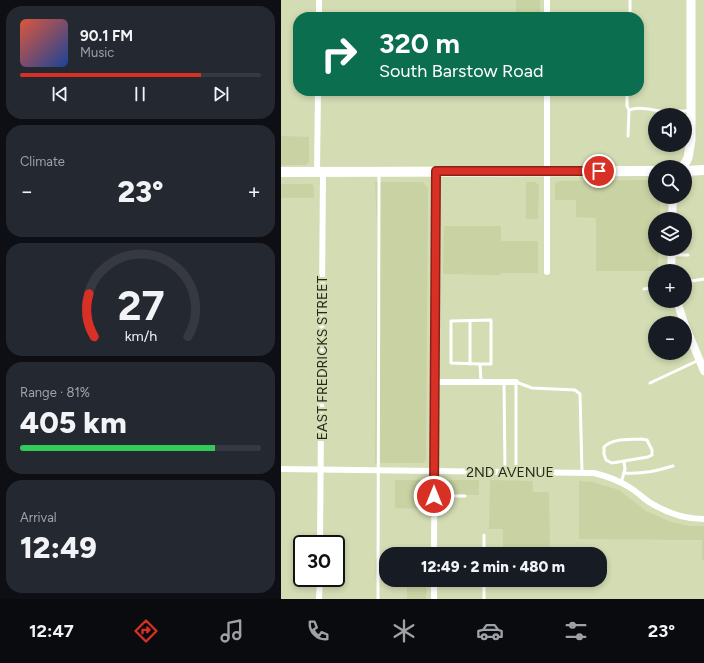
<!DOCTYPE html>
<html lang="en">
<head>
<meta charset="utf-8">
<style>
	:root { --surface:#171b24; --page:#242831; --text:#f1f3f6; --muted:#9ea1a6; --line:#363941; --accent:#d93025 }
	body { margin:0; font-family:Figtree,sans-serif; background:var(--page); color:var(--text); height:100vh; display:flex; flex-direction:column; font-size:15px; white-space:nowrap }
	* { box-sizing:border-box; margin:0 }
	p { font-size:13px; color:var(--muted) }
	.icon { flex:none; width:22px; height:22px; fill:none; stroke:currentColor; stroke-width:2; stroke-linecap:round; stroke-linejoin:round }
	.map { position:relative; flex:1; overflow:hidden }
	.panel { display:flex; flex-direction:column; gap:6px; padding:6px; background:#0d0f14; width:281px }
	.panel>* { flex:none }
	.hud { position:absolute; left:12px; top:12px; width:351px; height:84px; border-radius:16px; box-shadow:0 2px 6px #0003; background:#0b6e4f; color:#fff; overflow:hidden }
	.tools { position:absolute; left:367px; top:108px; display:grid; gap:8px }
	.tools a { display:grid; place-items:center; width:44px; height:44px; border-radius:50%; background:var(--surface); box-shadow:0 2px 6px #0003; font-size:20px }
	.speed { position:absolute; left:12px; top:535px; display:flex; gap:8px; font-size:20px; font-weight:700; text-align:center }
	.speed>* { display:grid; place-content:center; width:52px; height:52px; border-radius:50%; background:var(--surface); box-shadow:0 2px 6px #0003; line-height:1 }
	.speed .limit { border:2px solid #111; border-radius:6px; background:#fff; color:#111 }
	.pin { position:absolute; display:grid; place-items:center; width:34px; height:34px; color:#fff; margin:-17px; border:2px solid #fff; border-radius:50%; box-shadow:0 1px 4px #0007 }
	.me { position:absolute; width:44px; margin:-22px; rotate:0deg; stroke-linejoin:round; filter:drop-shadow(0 0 3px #0008) }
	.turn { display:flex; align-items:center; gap:14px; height:84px; padding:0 20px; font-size:18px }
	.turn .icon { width:52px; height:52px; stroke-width:2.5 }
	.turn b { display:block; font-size:28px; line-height:34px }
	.big { font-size:30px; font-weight:800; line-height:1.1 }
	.panel .card { flex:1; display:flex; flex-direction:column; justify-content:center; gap:6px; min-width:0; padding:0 14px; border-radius:16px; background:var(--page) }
	.panel .dial { align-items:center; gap:0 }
	.dial svg { height:104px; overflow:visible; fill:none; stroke:var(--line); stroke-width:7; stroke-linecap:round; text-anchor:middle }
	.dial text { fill:var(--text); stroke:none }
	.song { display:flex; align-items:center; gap:12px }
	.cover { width:48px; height:48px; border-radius:6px; background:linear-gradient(135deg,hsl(10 70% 55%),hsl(220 70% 35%)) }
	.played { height:4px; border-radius:2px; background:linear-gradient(90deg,var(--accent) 75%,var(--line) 75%) }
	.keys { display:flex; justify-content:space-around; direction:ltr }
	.heat { display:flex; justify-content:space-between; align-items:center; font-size:22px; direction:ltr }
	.charge { height:6px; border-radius:3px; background:linear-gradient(90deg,#34c759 81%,var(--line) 0) }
	.trip { position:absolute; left:98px; top:547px; width:228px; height:40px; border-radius:16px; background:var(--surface); box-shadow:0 2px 6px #0003; font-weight:800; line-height:40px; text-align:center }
	.dock { display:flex; height:64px; justify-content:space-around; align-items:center; background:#090b0e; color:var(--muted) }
	.dock .icon { width:28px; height:28px }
	.dock .active { color:var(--accent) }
	.dock b { font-size:18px; color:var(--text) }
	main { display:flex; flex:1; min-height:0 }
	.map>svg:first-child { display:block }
	.built { fill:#c8d2a2 }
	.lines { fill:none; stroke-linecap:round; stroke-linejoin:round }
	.service { stroke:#fff; stroke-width:3 }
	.minor { stroke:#fff; stroke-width:6 }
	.tertiary { stroke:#fff; stroke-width:8 }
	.secondary { stroke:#fff; stroke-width:9 }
	.primary { stroke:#fff; stroke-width:10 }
	.route-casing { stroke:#8d1f18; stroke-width:10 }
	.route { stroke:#d93025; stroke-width:7 }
	.labels { text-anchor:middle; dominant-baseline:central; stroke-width:4; stroke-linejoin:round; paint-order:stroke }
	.street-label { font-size:14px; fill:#26291a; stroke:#d3dcb3 }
</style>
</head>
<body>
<main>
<section class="panel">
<div class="card">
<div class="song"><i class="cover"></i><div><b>90.1 FM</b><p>Music</p></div></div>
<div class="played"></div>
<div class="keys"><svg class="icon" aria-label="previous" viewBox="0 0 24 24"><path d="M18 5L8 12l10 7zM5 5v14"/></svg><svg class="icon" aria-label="pause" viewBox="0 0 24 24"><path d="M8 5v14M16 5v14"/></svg><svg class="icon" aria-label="next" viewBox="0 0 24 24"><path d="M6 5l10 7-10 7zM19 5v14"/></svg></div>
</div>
<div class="card"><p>Climate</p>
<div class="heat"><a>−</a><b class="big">23°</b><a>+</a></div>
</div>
<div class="card dial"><svg viewBox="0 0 100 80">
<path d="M14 69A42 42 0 1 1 86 69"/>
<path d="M14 69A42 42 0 0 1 10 36" stroke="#d93025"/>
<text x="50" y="56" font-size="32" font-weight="700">27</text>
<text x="50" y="72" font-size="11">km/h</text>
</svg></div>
<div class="card"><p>Range · 81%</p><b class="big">405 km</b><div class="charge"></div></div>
<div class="card"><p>Arrival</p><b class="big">12:49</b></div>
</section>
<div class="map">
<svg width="423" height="599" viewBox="0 0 423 599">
	<rect width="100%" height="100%" fill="#d3dcb3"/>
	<g class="built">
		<rect x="235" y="0" width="24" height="17"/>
		<polygon points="0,136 28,137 28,162 25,165 0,165"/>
		<polygon points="374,180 374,197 379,197 379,218 374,219 374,249 378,249 377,271 315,271 315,218 295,217 295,200 274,200 274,183 279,181"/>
		<polygon points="94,182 142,182 147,188 145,460 142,463 94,463 96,227"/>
		<polygon points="245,182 254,182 258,185 257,219 245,219"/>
		<polygon points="0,184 31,184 33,188 33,198 0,198"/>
		<polygon points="163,226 220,226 220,241 257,241 257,273 220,273 219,275 162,274"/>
		<polygon points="114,480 143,480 146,483 146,509 114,508"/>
		<polygon points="164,480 198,480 198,495 161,494 160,484"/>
		<polygon points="209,480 252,481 252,492 268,492 269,551 222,551 222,529 208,529"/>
		<polygon points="298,481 311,482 338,490 351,500 365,511 390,522 408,526 423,526 423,560 421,560 421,540 298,539"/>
		<polygon points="126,580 146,580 145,599 126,599"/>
	</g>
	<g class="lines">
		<g class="service">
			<polyline points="349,0 349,17"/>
			<polyline points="346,91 346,106 348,110"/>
			<path d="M 347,136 L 348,110 C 359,106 369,110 380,111 C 389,111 399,111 408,111"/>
			<polyline points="391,255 407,255"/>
			<polyline points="404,282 423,279"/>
			<polyline points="363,289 374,287"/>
			<polyline points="189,321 189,364"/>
			<polyline points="199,364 170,363 170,321 210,320 210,364 199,364 200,382"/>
			<polyline points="223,382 224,472"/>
			<polyline points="369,383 418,360"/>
			<path d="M 360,439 L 366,440 L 371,450 L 371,455 L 367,457 L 331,463 L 325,460 L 323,454 L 323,447 C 332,438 348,440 360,439 Z"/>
			<polyline points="235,472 235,382 251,388 294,390 299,394 301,472"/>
			<path d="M 343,473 C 363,474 374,471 392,466"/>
			<polyline points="340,483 344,469 343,462"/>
			<polyline points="153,496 184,496"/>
			<polyline points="203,535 203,554"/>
			<polyline points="203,580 203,599"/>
			<polyline points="97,599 98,173"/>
		</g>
		<g class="minor">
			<polyline points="38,17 38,0"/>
			<polyline points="266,17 266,0"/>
			<polyline points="36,172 37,91"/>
			<polyline points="266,272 266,91"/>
			<polyline points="155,382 235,382"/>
			<path d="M 0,469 L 313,473 C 325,476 337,480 348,487 C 355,491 361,497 368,502 C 384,512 403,519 423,519"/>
			<polyline points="39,544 42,172"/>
			<polyline points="153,554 155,171"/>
			<polyline points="38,599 39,578"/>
			<polyline points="153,599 153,580"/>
		</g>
		<g class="tertiary">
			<polyline points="391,219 392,197"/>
			<polyline points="390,271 391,249"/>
			<polyline points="396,301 403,323"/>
			<polyline points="404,325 423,371"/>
		</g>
		<polyline class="secondary" points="402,167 407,158 410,140 410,0"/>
		<g class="primary">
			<polyline points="404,171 423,170"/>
			<polyline points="0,172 374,171"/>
		</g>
	</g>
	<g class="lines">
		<g class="route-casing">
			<polyline id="route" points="153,496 155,171 318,171"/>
		</g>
		<use href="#route" class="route"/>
	</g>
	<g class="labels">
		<g class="street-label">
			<text transform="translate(41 358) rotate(-90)">EAST FREDRICKS STREET</text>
			<text x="229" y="472">2ND AVENUE</text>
		</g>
	</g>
</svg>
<div class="tools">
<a><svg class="icon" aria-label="sound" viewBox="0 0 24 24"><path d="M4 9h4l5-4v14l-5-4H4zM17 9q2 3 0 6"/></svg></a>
<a><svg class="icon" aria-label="search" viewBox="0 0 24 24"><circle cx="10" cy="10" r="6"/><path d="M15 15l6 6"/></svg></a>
<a><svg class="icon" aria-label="layers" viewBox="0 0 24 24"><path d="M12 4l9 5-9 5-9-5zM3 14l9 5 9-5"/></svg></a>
<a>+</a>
<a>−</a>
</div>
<div class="speed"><div class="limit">30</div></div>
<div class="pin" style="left:318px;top:171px;background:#d93025"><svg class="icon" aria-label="arrive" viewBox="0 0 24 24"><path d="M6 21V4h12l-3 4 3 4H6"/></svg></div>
<svg class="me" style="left:153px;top:496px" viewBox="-20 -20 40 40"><circle r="17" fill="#d93025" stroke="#fff" stroke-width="3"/><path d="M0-11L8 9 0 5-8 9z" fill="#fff"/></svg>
<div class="trip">12:49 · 2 min · 480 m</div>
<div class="hud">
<div class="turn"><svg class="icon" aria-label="right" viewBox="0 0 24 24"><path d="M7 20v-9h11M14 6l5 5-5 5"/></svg><div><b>320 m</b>South Barstow Road</div></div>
</div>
</div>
</main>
<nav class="dock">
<b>12:47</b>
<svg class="icon active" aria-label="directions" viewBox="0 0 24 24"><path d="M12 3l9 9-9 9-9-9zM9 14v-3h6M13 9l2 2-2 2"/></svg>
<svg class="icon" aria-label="music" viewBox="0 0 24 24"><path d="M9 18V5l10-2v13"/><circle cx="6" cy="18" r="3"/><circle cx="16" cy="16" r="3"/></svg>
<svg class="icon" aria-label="phone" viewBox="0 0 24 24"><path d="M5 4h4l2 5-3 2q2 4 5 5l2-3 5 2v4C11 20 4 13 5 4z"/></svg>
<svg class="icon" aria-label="climate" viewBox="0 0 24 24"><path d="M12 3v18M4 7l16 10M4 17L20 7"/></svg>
<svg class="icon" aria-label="car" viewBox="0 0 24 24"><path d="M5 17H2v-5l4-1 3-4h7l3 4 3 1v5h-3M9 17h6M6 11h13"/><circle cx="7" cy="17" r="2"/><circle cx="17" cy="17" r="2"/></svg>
<svg class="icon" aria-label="filters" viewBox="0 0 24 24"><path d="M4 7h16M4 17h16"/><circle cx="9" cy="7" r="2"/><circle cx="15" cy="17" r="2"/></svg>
<b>23°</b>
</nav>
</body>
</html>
